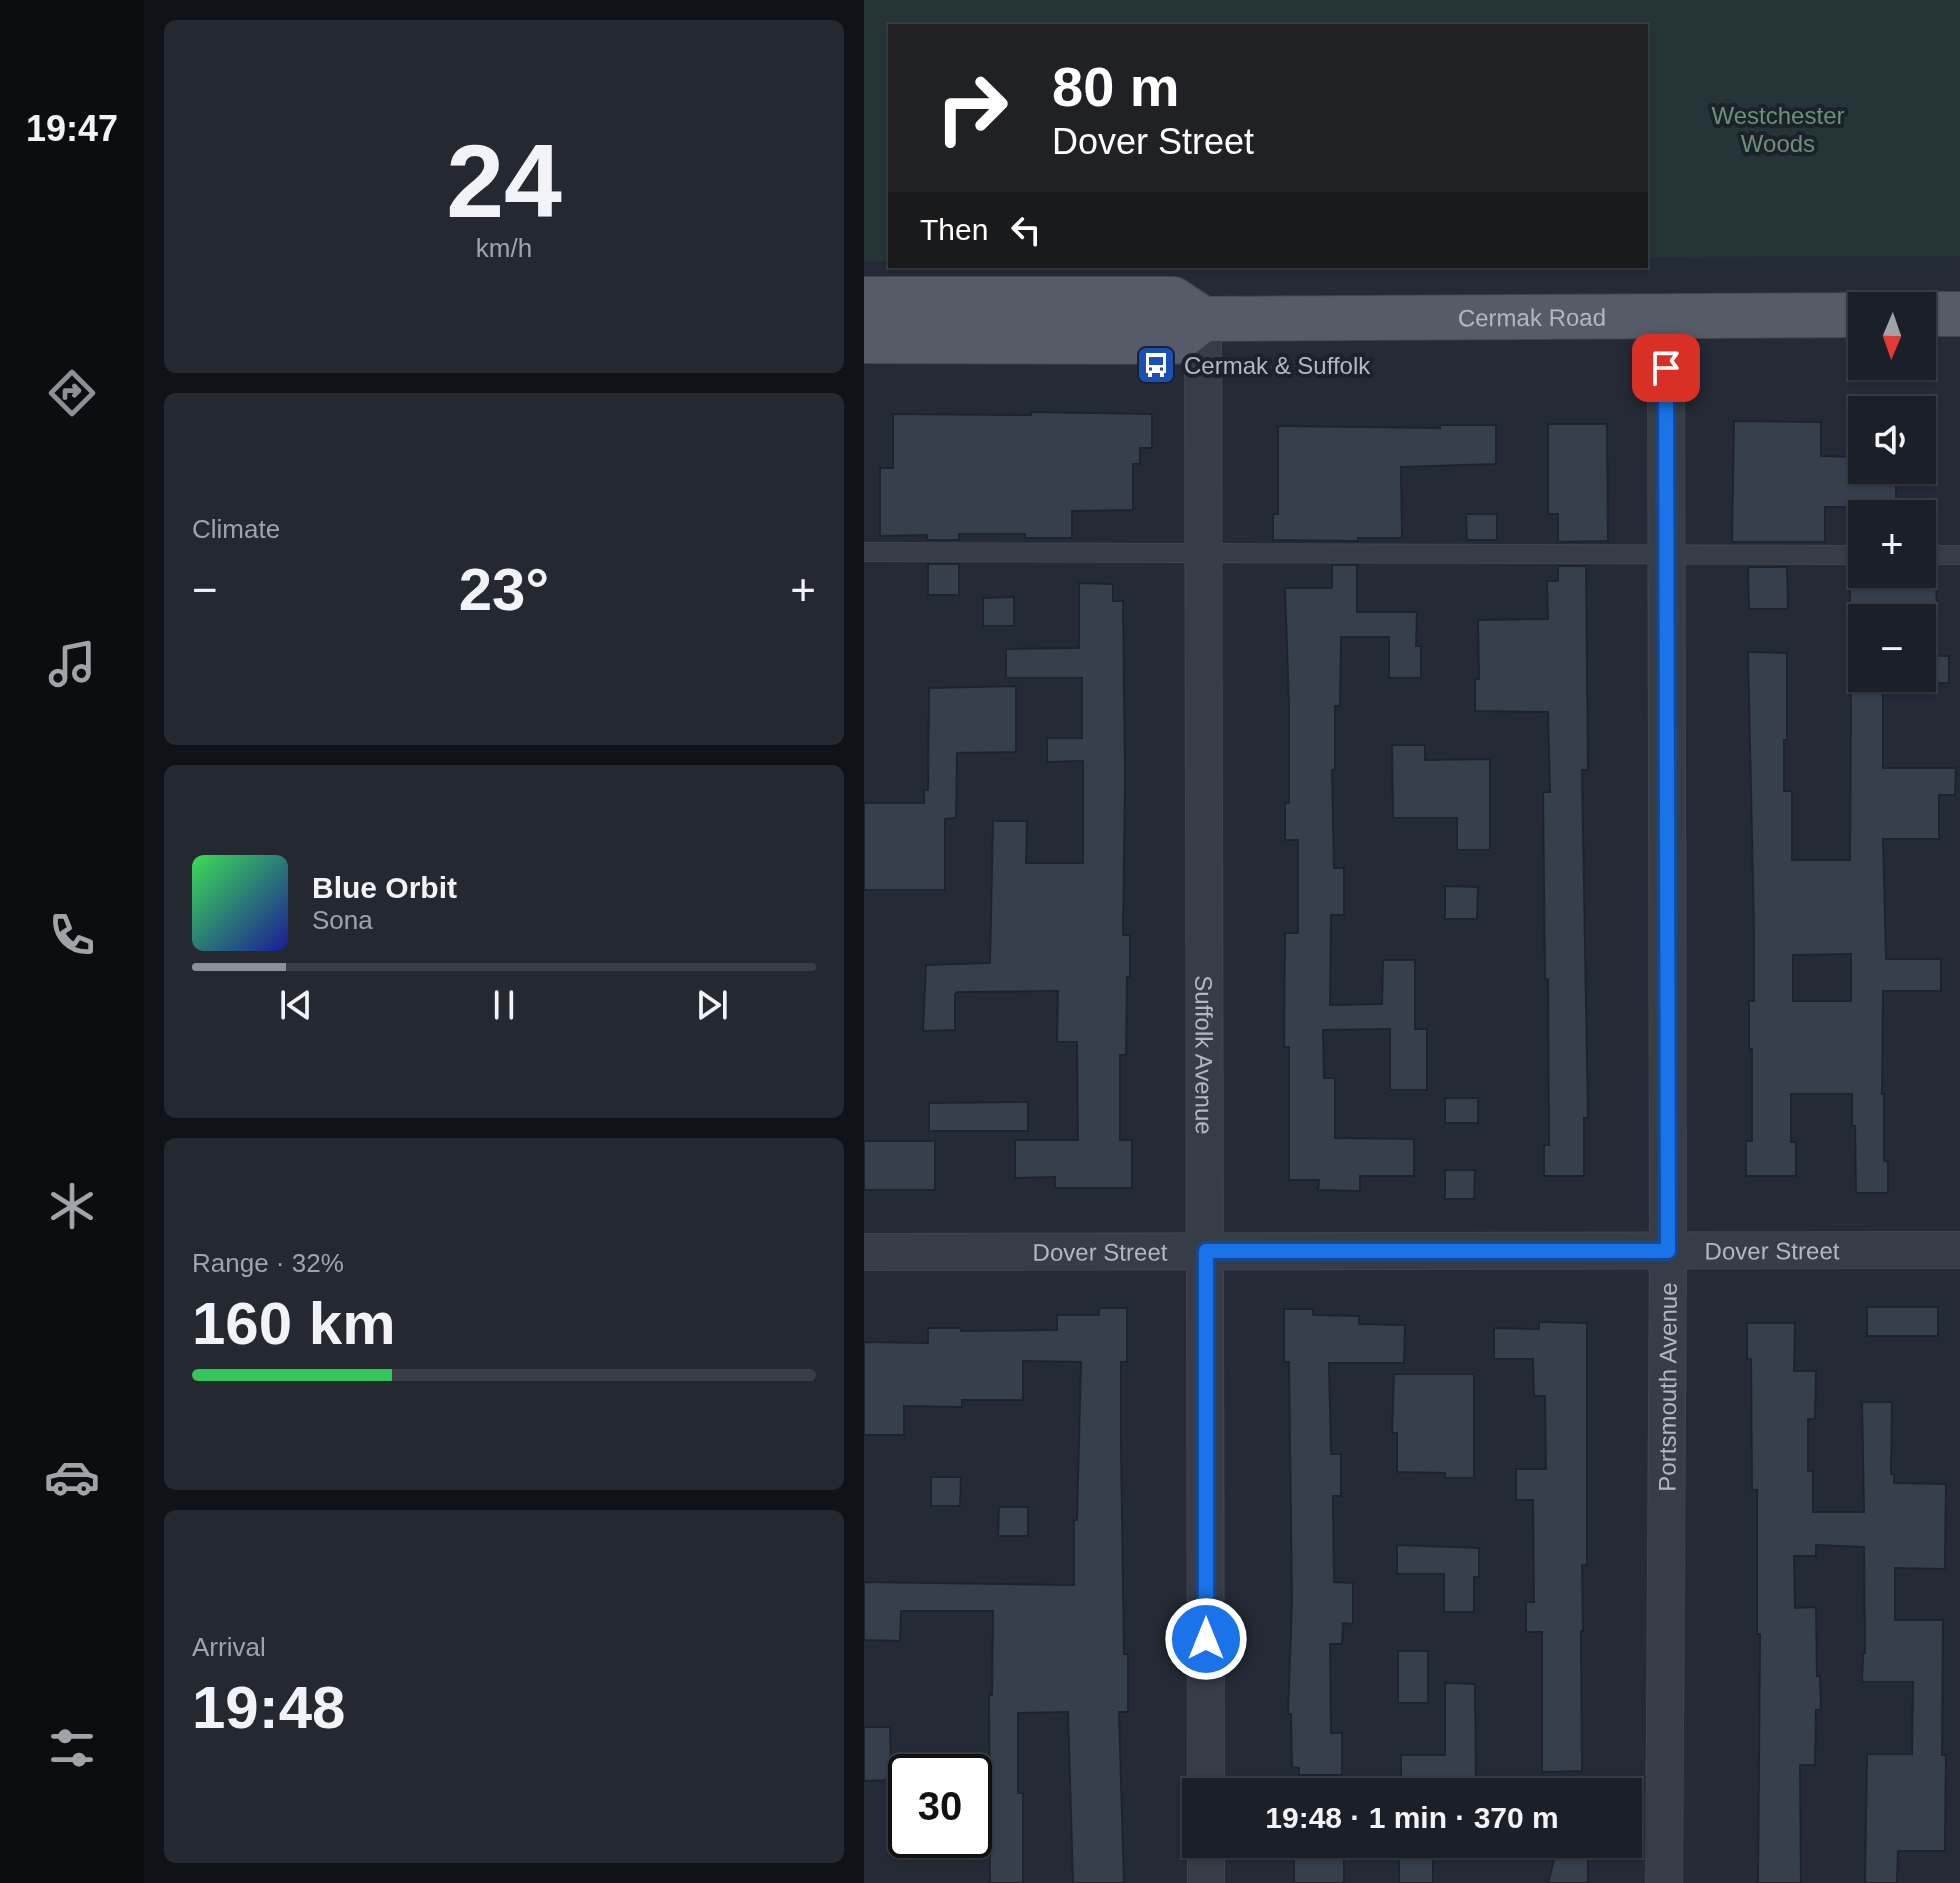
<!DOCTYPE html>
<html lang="en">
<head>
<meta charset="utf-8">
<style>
	:root { --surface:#1b2028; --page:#242830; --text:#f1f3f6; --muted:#a0a3a8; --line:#393e45; --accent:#8c9099 }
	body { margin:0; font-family:Helvetica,sans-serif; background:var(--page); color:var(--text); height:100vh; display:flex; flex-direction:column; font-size:30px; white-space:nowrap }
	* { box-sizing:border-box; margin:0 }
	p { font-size:26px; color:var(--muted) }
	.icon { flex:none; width:44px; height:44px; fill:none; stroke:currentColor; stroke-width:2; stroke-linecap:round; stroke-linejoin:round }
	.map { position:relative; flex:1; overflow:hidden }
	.sheet { display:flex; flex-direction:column; gap:20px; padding:20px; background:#0f1216; width:720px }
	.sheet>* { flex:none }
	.guide { position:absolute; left:24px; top:24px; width:760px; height:244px; border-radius:0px; box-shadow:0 2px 6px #0004,0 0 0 2px var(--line); background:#202124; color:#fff; overflow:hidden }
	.needle { width:52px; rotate:182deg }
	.tools { position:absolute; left:984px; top:292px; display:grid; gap:16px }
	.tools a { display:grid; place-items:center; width:88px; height:88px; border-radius:0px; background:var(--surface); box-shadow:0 2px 6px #0004,0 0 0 2px var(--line); font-size:40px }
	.speed { position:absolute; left:24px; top:1754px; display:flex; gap:16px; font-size:40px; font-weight:700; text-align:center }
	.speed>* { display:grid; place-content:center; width:104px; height:104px; border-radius:50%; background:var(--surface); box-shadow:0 2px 6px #0004,0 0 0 2px var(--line); line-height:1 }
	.speed .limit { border:4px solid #111; border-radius:12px; background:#fff; color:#111 }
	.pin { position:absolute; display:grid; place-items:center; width:68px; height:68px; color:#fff; margin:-34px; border-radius:16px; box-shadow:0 4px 12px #0006 }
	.me { position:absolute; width:88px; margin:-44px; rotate:0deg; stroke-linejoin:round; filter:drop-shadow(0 0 6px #0008) }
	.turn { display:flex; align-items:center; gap:28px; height:168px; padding:0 32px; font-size:36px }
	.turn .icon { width:104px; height:104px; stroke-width:2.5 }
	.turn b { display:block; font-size:56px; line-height:68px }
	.then { display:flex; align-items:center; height:76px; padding:0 32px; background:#0003; gap:16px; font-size:30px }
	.big { font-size:60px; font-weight:700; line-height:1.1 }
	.sheet .card { flex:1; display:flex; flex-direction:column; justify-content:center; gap:12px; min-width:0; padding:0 28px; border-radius:12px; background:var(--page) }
	.sheet .dial { align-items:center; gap:0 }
	.dial b { font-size:104px; line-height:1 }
	.song { display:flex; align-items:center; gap:24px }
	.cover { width:96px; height:96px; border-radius:12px; background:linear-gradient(135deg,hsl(130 70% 55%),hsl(240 70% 35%)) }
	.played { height:8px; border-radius:4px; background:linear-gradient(90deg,var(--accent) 15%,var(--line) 15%) }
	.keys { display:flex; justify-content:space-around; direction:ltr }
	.heat { display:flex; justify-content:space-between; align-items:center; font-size:44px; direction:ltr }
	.charge { height:12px; border-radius:6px; background:linear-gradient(90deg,#34c759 32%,var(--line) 0) }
	.trip { position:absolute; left:318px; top:1778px; width:460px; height:80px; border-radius:0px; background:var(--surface); box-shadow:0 2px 6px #0004,0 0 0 2px var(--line); font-weight:700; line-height:80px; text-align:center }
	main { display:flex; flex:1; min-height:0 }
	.dock { display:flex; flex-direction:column; width:144px; justify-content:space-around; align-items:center; background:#0b0d10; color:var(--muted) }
	.dock .icon { width:56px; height:56px }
	.dock .current { color:var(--accent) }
	.dock b { font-size:36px; color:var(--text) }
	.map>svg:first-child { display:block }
	.green { fill:#253537 }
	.building { fill:#363f4c; stroke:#1e242d; stroke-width:2; fill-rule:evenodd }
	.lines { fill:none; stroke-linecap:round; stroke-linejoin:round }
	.lane-casing { stroke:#404650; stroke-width:20 }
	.street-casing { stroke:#404650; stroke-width:38 }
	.primary-casing { stroke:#404650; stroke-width:46 }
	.lane { stroke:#373d47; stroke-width:18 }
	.street { stroke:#373d47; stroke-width:36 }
	.primary { stroke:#555c67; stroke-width:44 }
	.route-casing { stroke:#114b97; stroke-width:20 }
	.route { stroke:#1a73e8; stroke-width:14 }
	.labels { text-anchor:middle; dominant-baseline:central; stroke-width:8; stroke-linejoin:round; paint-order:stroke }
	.park-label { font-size:24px; fill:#6c9175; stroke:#1c222b }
	.street-label { font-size:24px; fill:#b2b8c3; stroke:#1c222b }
	.poi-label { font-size:24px; fill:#b2b8c3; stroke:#1c222b; text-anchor:start }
</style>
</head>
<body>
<main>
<nav class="dock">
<b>19:47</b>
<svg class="icon current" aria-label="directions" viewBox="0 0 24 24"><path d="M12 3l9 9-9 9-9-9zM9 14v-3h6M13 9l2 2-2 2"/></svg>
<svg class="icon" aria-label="music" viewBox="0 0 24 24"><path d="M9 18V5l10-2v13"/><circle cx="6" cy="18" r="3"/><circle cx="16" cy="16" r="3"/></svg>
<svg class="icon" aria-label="phone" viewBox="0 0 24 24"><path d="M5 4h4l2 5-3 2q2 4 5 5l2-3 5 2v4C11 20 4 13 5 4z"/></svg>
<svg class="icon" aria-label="climate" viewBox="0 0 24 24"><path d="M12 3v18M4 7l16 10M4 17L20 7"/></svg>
<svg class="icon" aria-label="car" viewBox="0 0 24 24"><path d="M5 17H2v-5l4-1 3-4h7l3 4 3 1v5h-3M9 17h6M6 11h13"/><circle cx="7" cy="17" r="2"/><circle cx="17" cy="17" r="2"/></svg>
<svg class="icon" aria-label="filters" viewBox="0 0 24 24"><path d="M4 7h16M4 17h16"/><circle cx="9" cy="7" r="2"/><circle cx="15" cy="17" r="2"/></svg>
</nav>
<section class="sheet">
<div class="card dial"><b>24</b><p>km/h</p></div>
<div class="card"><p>Climate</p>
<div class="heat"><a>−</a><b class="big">23°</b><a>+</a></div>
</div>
<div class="card">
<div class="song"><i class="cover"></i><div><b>Blue Orbit</b><p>Sona</p></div></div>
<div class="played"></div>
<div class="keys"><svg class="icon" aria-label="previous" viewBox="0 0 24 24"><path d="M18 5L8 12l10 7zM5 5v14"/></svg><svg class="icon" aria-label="pause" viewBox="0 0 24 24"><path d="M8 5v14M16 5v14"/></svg><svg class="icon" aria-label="next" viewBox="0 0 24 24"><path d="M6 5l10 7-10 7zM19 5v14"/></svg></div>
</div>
<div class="card"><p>Range · 32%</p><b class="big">160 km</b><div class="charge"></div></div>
<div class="card"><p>Arrival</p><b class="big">19:48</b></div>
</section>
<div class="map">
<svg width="1096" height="1883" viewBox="0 0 1096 1883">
	<rect width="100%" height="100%" fill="#242b36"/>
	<polygon class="green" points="0,0 1096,0 1096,256 782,257 782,26 26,26 26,261 0,261"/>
	<g class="building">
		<polygon points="167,412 288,414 288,448 276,448 276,464 269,464 269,510 208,511 208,538 161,538 161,534 95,534 95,540 63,540 63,535 16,536 16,468 29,468 29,414 167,415"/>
		<polygon points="870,421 957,422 957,456 998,457 998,470 1032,470 1032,507 961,507 961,542 868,542"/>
		<polygon points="684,424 743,424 744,541 694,542 694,514 684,514"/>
		<polygon points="576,425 632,425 632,464 537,467 538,538 494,538 494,541 409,540 409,514 414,514 414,426 576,428"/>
		<polygon points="602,514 633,514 633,540 603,540"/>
		<rect x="64" y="564" width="31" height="31"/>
		<polygon points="468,565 493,565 493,612 553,612 552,646 557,646 557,678 525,678 525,637 477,637 476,706 471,706 471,770 468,770 470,868 480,868 480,915 467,915 466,1005 518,1004 519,960 551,960 551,1029 563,1029 563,1090 526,1090 526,1029 459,1030 460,1078 471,1078 471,1138 550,1139 550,1176 496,1176 496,1191 454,1190 455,1180 425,1180 425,1047 420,1047 421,933 434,933 434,840 421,840 421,803 425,803 425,706 421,588 468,588"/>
		<polygon points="694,566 722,566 724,770 718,770 724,1118 720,1118 720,1176 680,1176 680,1145 685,1145 684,979 681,979 679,792 686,792 684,712 611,711 611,679 615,679 614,620 684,619 683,581 694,581"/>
		<polygon points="884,567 923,567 924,609 885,609"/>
		<polygon points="986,576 1072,576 1073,610 986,608"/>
		<polygon points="215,583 249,584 249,601 259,601 261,779 259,935 266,935 266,977 263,977 262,1055 256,1055 256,1140 268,1140 268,1188 191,1188 191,1177 151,1178 151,1140 214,1140 213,1042 193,1042 194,991 94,992 91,994 91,1030 59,1031 62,965 126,963 129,821 163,821 162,863 219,863 219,761 183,762 183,738 218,738 218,678 142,678 142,649 215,648"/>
		<polygon points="150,597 150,626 119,626 119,598"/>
		<path d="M 884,652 L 923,653 L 923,740 L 920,740 L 920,791 L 928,791 L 928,860 L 986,860 L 987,692 L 1019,691 L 1019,768 L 1092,768 L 1091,795 L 1075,795 L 1075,839 L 1019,839 L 1022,959 L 1077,959 L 1077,991 L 1019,991 L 1018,1094 L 1020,1094 L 1020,1161 L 1024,1161 L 1024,1193 L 992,1193 L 991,1126 L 988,1126 L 988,1094 L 927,1094 L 927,1142 L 932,1142 L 932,1176 L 882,1176 L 882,1141 L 888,1141 L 888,1049 L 885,1049 L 885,1001 L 890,1001 L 890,931 ZM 987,954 L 987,1001 L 929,1001 L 929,955 Z"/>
		<polygon points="1058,655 1085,656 1085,683 1058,683"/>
		<polygon points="152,686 152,752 93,753 92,818 81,819 81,890 0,890 0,803 60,803 60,790 64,790 65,688"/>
		<polygon points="528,745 561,745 561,760 626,759 626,850 593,850 593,818 529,818"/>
		<polygon points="581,886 614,887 613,919 581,919"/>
		<rect x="581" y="1098" width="33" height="25"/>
		<polygon points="164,1102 164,1131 65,1131 65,1103"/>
		<rect x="0" y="1141" width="71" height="49"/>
		<polygon points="581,1170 611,1170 610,1199 581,1199"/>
		<rect x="1003" y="1307" width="71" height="29"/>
		<polygon points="235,1308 263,1308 263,1362 257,1362 257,1445 260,1654 264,1654 264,1712 255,1712 260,1883 209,1883 204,1712 154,1713 154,1793 159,1793 159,1883 126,1883 125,1695 128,1695 129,1611 37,1611 36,1641 0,1640 0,1582 210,1585 210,1520 213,1520 217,1362 159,1361 159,1400 98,1400 98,1407 40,1406 40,1435 0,1435 0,1342 64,1343 64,1328 97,1328 97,1331 193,1330 193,1315 235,1315"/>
		<polygon points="420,1309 449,1309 449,1315 495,1316 495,1324 541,1325 540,1363 465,1363 467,1454 477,1454 477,1496 469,1496 470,1582 489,1583 489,1624 479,1623 478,1644 466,1644 467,1733 478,1733 478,1775 435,1775 435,1768 428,1767 427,1714 424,1714 428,1602 425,1362 420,1362"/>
		<polygon points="675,1322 723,1323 723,1565 718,1565 719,1631 717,1631 718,1771 678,1772 678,1632 662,1632 662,1602 670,1602 669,1500 652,1500 652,1469 682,1469 681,1396 670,1396 669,1359 630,1359 630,1328 675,1329"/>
		<polygon points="883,1323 931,1323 930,1371 952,1371 951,1419 944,1419 944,1471 949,1471 949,1512 1000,1512 998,1402 1028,1402 1027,1474 1030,1474 1030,1483 1082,1484 1081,1569 1031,1568 1031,1620 1079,1620 1078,1755 1082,1755 1081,1851 1034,1851 1033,1883 1001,1883 1003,1754 1048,1754 1049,1682 998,1682 999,1653 1001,1653 1000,1547 952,1545 952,1556 930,1556 931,1608 952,1607 953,1676 956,1676 957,1710 952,1710 951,1765 936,1765 937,1883 894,1883 896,1634 893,1634 893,1490 888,1490 887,1359 883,1359"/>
		<polygon points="530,1374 610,1374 610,1478 581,1478 581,1473 533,1472 533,1433 528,1433"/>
		<polygon points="67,1477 97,1477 96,1506 67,1506"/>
		<polygon points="135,1507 164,1507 164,1536 134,1536"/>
		<polygon points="533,1545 615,1548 615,1577 610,1577 610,1612 580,1612 580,1574 533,1574"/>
		<rect x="534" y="1651" width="30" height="52"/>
		<polygon points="581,1683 611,1684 612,1786 537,1783 537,1755 581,1755"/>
		<polygon points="0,1727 26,1727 27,1780 0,1781"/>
		<rect x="430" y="1844" width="50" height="39"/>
		<polygon points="540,1844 569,1844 569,1883 535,1883 535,1859 540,1859"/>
		<polygon points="689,1844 724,1844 724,1883 684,1883 690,1860"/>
	</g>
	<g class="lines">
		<g class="lane-casing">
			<g id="lane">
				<polyline points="0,552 998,555"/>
				<polyline points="1058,555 1096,555"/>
			</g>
		</g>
		<g class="street-casing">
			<g id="street">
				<path id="s1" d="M 339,319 L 342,1792"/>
				<path id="s2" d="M 0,1252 L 1096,1250"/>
				<polyline points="342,1883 342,1844"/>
				<path id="s3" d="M 800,1883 L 804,1251 L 802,316"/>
			</g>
		</g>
		<g class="primary-casing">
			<g id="primary">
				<path id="s4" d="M 0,299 L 309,299 L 339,319 L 998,315"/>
				<polyline points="1058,314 1096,314"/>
				<polyline points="0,341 310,342 339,319"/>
			</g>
		</g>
		<use href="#lane" class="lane"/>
		<use href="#street" class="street"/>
		<use href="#primary" class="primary"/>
	</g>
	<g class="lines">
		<g class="route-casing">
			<polyline id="route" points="342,1639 342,1251 804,1251 802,368"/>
		</g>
		<use href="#route" class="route"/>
	</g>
	<defs>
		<g id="bus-square" transform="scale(2)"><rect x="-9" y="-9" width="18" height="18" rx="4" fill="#1a4fb4" stroke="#1c222b"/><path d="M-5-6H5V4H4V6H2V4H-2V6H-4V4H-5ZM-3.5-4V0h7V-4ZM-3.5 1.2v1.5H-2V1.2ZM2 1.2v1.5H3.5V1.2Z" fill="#fff"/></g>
	</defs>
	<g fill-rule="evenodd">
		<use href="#bus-square" x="292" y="365"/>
	</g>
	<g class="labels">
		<g class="park-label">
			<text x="914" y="115">Westchester<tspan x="914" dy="28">Woods</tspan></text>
		</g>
		<g class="street-label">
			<text stroke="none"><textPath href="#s4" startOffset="674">Cermak Road</textPath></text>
			<text stroke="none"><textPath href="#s1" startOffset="736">Suffolk Avenue</textPath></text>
			<text stroke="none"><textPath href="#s2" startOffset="236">Dover Street</textPath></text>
			<text stroke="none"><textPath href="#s2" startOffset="908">Dover Street</textPath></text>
			<text stroke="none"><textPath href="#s3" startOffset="496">Portsmouth Avenue</textPath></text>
		</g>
		<g class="poi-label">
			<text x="320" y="365">Cermak &amp; Suffolk</text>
		</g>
	</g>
</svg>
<div class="tools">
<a><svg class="needle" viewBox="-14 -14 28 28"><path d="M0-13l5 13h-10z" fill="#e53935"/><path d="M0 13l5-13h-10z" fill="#a0a3a8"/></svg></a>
<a><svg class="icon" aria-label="sound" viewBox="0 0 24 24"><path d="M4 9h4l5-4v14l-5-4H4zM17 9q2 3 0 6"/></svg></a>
<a>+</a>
<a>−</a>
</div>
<div class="speed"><div class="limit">30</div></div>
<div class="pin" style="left:802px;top:368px;background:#d93025"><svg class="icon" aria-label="arrive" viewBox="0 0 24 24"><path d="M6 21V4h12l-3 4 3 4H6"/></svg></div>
<svg class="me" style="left:342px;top:1639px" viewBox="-20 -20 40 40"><circle r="17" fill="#1a73e8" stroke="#fff" stroke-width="3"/><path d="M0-11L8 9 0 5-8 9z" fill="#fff"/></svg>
<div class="trip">19:48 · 1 min · 370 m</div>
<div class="guide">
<div class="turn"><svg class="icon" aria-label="right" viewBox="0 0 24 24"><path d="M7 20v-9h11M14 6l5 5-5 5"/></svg><div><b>80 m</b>Dover Street</div></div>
<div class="then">Then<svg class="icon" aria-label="left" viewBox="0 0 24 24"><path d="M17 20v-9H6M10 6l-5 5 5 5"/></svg></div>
</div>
</div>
</main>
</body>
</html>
